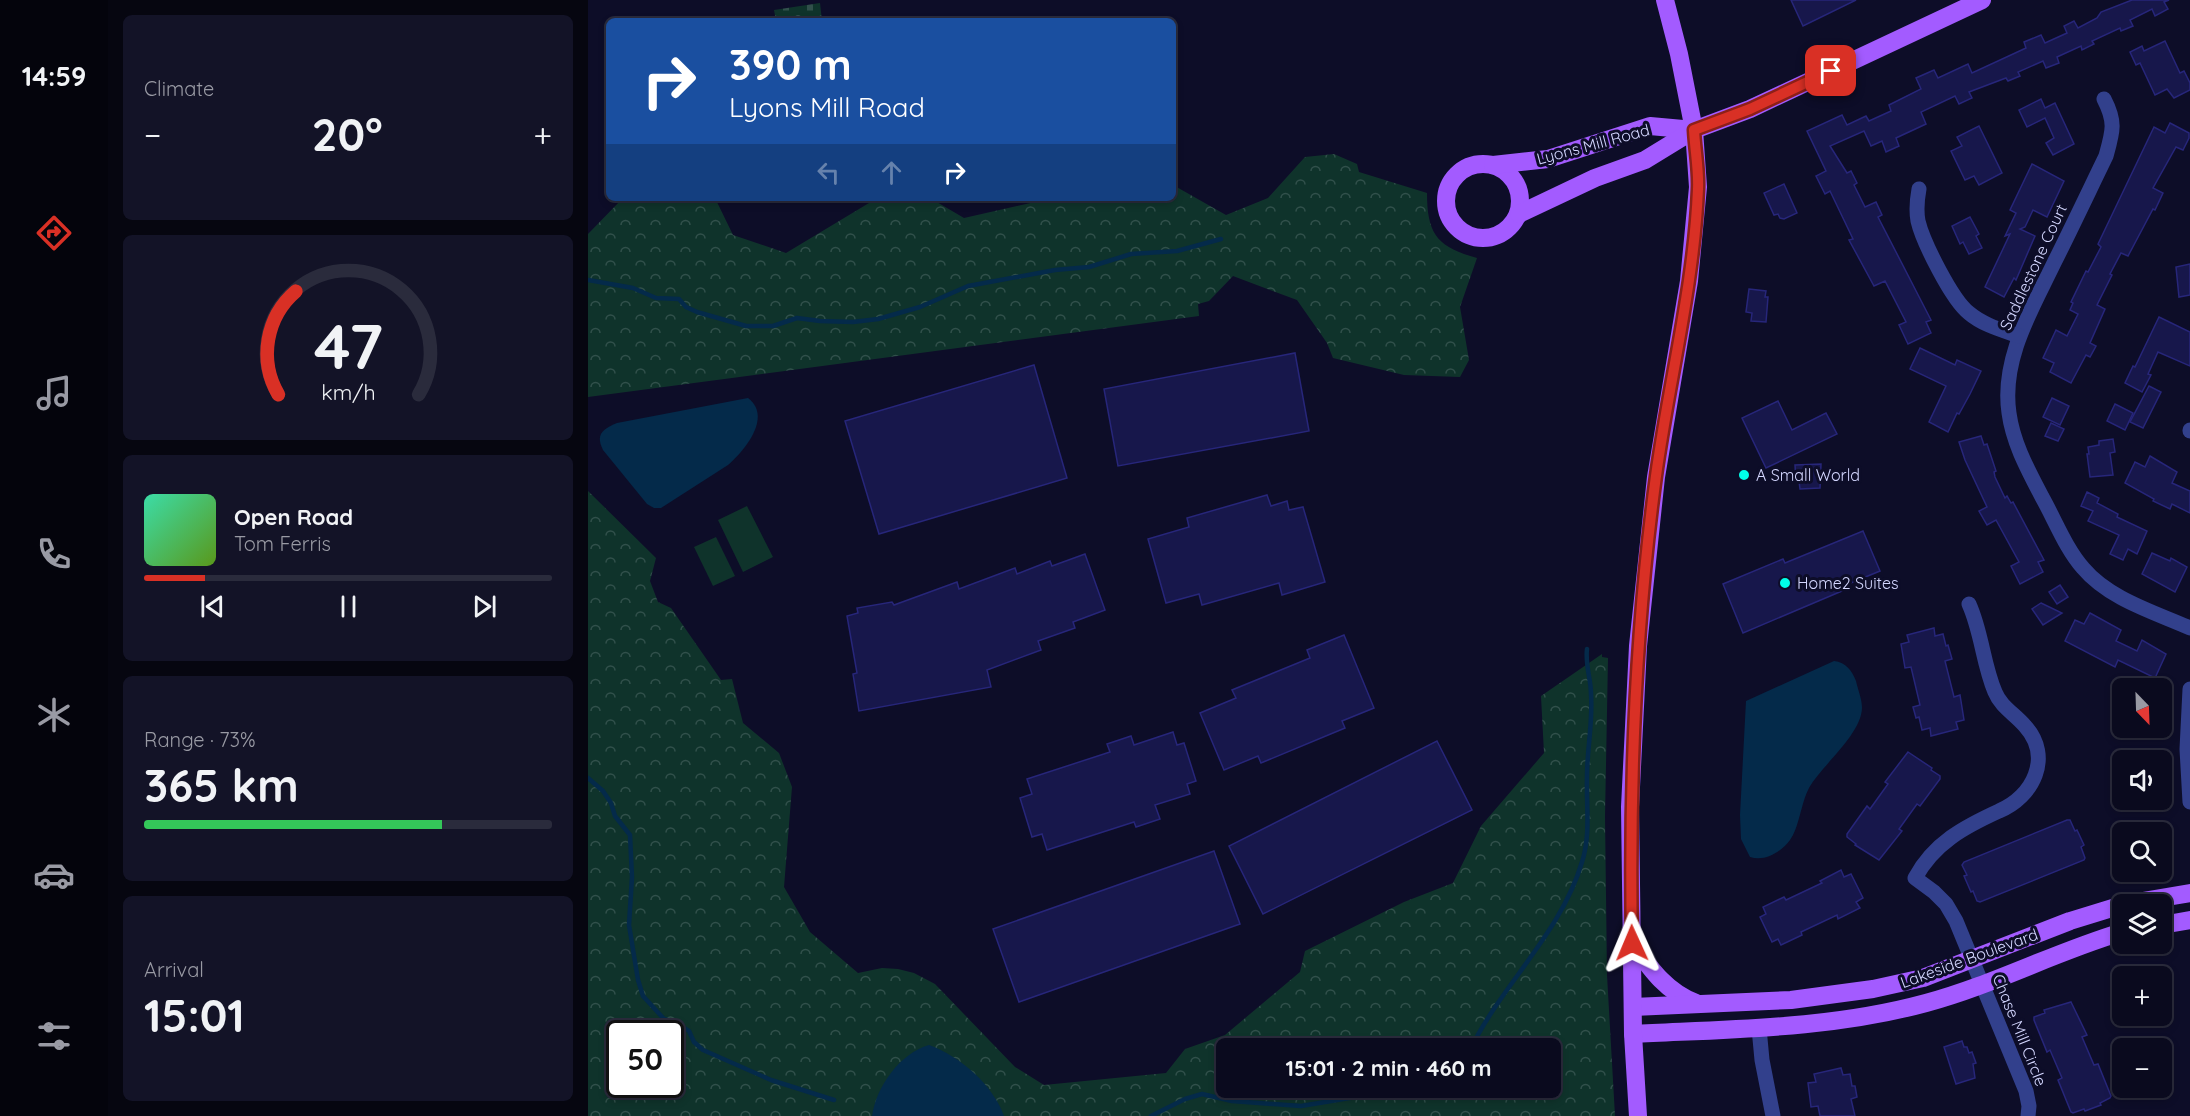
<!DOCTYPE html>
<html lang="en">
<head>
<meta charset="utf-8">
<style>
	:root { --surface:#0a0a1e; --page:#131327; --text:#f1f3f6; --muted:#999aa4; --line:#2a2b3c; --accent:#d93025 }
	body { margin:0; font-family:Quicksand,sans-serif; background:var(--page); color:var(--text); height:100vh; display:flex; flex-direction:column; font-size:22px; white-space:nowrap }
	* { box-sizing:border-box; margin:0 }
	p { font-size:20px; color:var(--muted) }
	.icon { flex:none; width:33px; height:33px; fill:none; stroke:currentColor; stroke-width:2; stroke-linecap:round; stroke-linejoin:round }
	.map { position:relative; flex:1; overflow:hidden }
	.panel { display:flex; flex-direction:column; gap:15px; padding:15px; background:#060610; width:480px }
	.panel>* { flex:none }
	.hud { position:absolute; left:18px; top:18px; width:570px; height:183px; border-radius:9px; box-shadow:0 3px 9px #0003,0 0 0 2px var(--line); background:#1a4fa0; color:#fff; overflow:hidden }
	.needle { width:39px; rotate:157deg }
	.controls { position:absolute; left:1524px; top:678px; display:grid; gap:12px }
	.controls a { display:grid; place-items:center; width:60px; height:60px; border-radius:9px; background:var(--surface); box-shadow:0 3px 9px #0003,0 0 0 2px var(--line); font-size:30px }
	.speed { position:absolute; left:18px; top:1020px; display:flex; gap:12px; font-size:30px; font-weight:700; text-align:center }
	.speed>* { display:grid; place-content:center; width:78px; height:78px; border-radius:50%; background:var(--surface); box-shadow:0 3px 9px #0003,0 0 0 2px var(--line); line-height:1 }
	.speed .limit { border:3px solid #111; border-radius:9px; background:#fff; color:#111 }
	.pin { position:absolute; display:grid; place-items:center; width:51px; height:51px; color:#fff; margin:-26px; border-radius:12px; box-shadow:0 3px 9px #0006 }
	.me { position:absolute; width:66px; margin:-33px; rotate:359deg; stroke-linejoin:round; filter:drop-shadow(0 0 4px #0008) }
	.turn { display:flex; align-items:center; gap:21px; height:126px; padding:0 24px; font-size:27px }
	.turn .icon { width:78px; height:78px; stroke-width:2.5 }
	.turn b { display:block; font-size:42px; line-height:51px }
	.lanes { display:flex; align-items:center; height:57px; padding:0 24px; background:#0003; justify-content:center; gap:30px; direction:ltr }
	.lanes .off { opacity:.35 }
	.big { font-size:45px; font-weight:700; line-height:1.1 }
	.panel .tile { flex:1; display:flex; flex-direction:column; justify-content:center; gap:9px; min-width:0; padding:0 21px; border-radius:9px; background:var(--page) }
	.panel .dial { align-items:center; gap:0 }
	.dial svg { height:156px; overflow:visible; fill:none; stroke:var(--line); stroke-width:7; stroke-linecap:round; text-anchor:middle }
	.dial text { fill:var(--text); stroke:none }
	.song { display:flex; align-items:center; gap:18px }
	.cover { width:72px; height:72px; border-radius:9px; background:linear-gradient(135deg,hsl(160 70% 55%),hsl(90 70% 35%)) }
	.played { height:6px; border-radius:3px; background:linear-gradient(90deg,var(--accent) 15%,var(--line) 15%) }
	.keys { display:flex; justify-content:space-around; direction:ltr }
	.heat { display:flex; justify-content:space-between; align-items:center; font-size:33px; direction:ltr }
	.charge { height:9px; border-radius:4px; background:linear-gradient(90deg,#34c759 73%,var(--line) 0) }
	.trip { position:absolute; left:628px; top:1038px; width:345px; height:60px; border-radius:9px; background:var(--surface); box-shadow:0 3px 9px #0003,0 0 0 2px var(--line); font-weight:700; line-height:60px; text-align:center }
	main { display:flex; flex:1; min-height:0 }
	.menu { display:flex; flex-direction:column; width:108px; justify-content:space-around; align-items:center; background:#04040c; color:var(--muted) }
	.menu .icon { width:42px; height:42px }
	.menu .on { color:var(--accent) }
	.menu b { font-size:27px; color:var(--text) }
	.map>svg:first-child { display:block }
	.cemetery { fill:url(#cemetery-stones) }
	.park { fill:url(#park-crowns); fill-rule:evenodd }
	.pitch { fill:#0f332b }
	.water { fill:#042a4a }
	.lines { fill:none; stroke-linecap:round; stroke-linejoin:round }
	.stream { stroke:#042a4a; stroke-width:4.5 }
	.building { fill:#17174b; stroke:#27267a; stroke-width:1.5 }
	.minor { stroke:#32408c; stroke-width:15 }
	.major { stroke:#a35bff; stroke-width:18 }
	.route-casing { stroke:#8d1f18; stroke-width:15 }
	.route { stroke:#d93025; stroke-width:10 }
	.poi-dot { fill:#00ffe9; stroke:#0d0d28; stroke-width:2 }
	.labels { text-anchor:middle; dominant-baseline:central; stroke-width:6; stroke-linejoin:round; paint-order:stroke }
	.street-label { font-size:16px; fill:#d4d7ff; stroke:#0d0d28 }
	.poi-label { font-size:16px; fill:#d4d7ff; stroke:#0d0d28; text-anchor:start }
</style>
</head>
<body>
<main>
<nav class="menu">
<b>14:59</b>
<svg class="icon on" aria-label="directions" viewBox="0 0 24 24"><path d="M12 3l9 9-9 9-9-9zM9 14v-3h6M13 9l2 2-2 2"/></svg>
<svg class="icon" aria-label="music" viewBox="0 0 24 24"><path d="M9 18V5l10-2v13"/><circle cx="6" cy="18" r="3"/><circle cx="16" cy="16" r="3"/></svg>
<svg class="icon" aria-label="phone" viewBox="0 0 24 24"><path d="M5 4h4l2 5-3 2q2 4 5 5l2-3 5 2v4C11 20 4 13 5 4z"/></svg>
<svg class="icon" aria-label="climate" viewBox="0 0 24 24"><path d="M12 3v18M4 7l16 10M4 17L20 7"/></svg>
<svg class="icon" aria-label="car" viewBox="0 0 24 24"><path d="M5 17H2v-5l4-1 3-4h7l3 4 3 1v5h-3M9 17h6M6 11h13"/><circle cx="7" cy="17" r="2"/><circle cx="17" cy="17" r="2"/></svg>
<svg class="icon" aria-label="filters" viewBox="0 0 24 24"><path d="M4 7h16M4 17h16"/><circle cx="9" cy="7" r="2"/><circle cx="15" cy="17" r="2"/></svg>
</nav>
<section class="panel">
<div class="tile"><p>Climate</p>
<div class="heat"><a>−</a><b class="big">20°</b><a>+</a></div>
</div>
<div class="tile dial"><svg viewBox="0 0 100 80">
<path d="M14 69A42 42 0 1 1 86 69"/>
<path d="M14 69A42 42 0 0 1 23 16" stroke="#d93025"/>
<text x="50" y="56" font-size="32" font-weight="700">47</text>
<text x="50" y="72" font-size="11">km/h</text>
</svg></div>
<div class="tile">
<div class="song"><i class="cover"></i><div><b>Open Road</b><p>Tom Ferris</p></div></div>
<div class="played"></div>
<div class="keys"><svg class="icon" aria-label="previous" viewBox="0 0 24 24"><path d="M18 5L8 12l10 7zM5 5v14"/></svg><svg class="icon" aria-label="pause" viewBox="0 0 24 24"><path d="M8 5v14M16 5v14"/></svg><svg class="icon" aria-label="next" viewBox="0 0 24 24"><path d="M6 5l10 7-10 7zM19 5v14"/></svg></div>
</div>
<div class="tile"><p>Range · 73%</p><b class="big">365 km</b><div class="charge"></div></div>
<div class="tile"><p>Arrival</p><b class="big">15:01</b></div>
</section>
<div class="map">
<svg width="1602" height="1116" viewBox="0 0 1602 1116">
	<defs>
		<pattern id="cemetery-stones" width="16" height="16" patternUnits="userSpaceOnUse" patternTransform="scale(1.5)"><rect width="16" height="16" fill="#0f332b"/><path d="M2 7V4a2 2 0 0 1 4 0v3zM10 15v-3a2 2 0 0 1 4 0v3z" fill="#31504b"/></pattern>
		<pattern id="park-crowns" width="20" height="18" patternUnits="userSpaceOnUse" patternTransform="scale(1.5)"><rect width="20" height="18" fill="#0f332b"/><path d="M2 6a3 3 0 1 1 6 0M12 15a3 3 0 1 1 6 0" fill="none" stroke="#31504b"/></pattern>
	</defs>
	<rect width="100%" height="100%" fill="#0d0d28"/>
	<polygon class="cemetery" points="232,3 234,21 188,21 186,10"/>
	<g class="park">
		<path d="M 746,154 L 769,164 L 771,172 L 839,193 C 839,234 849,247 889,258 L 872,307 L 881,360 L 872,377 L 816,375 L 745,358 L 739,343 L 709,300 L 645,276 L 621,301 L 610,304 L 611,316 L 0,397 L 0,234 L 35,198 L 127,198 L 145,235 L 198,253 L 281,203 L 293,198 L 342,198 L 376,218 L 465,198 L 585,198 L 585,185 L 638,215 L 680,198 L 717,157 Z"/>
		<path d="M 0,491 L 68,558 L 62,581 L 70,602 L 83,608 L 133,680 L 144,679 L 155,723 L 191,753 L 204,787 L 196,887 L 222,932 L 270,973 L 294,968 L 310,969 L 326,973 L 347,984 L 427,1067 L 456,1085 L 578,1073 L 597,1049 L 637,1035 L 712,972 L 717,951 L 816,902 L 865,883 L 893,826 L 956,753 L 953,696 L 1014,654 L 1014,657 L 1020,658 L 1017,817 L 1019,975 L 1027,1116 L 0,1116 ZM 32,1034 L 82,1034 L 82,1084 L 32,1084 ZM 639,1048 L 963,1048 L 963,1088 L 639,1088 Z"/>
	</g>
	<g class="pitch">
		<polygon points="159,506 185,557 155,572 130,520"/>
		<polygon points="128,537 147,576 125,586 106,547"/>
	</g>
	<g class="water">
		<path d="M 160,398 C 185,417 156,451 140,465 L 73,508 L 66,508 L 59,504 L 15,450 C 7,434 15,429 29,423 Z"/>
		<path d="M 1246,661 C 1258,662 1264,671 1268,681 C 1270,690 1274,699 1274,708 C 1273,735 1234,765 1221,788 C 1213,803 1211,828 1202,840 C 1193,852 1177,862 1162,857 L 1153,839 L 1152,815 L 1158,701 Z"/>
		<path d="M 341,1045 C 372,1056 405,1085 416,1116 L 284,1116 C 288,1087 312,1053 341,1045 Z"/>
	</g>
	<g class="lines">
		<g class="stream">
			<polyline points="0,280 45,288 68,298 91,299 98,307 109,312 158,326 185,326 209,318 232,321 265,322 290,319 332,307 380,286 467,270 501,267 543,254 589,251 633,239"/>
			<polyline points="0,778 15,791 23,803 27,816 42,835 44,877 41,925 50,980 55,996 76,1019 89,1023 101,1031 106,1042 115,1050 183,1080 246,1100"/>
			<path d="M 883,1048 C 915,983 973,933 994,862 C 1003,834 998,805 999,776 C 999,749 1005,722 1003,694 C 1003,679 997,665 999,649"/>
			<polyline points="563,1116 597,1099 614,1094 644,1101 713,1106 822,1088"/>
		</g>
	</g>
	<g class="building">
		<polygon points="1203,0 1268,0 1215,26"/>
		<polygon points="1544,0 1581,0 1576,2 1580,9 1567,16 1564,9 1542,20 1545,26 1533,31 1532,28 1504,41 1506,44 1494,50 1493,46 1469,57 1471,63 1458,68 1455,61 1430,72 1432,76 1420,81 1418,78 1381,92 1384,98 1371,104 1367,96 1333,112 1338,124 1308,138 1311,146 1298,152 1294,141 1283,146 1276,131 1242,146 1259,173 1263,171 1269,183 1266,185 1277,207 1288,202 1294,215 1290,217 1343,320 1338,322 1343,333 1320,344 1311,325 1318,322 1297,281 1286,286 1261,240 1265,239 1242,191 1237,194 1228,176 1238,171 1219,131 1254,115 1259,125 1278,116 1281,121 1303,111 1301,105 1333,89 1328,78 1346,70 1350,78 1380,64 1384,73 1438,48 1436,42 1453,35 1457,43 1479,33 1476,26 1486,21 1490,28 1509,18 1513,12"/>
		<polygon points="1577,41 1592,73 1596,71 1602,83 1602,90 1586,98 1579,89 1567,95 1552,63 1548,65 1542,52 1554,46 1556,51"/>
		<polygon points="1453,99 1457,108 1467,103 1486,144 1465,155 1458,143 1466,138 1457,118 1439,127 1431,110"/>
		<polygon points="1582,123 1601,133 1601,138 1595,150 1588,147 1565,188 1575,193 1567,210 1565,209 1540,256 1533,253 1522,274 1524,275 1509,305 1517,309 1502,343 1508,346 1502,357 1498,355 1483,383 1462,372 1466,363 1455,358 1468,330 1479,336 1490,314 1482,310 1485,303 1483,302 1498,271 1500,272 1513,247 1510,244 1566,127 1577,133"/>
		<polygon points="1391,126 1414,173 1391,185 1386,176 1377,180 1363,151 1374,146 1369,137"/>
		<polygon points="1444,164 1476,181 1459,217 1445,210 1437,227 1432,229 1447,236 1428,280 1426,278 1416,297 1397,287 1422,234 1417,236 1428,213 1422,210"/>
		<polygon points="1196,184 1209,213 1196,219 1192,218 1190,214 1186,215 1176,193"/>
		<polygon points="1382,217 1391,234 1388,236 1394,248 1381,254 1375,242 1372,244 1364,226"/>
		<polygon points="1602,264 1602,295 1591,297 1588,267"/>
		<polygon points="1161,289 1178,291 1177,297 1180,297 1178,322 1163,321 1164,313 1158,312"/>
		<polygon points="1571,317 1602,332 1602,366 1570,352 1560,374 1563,375 1554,392 1537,383 1545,366 1547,367"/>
		<polygon points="1332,348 1367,365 1369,360 1393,371 1382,394 1371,414 1369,413 1360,432 1341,422 1358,386 1322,369"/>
		<polygon points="707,353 721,431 530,466 516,389"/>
		<polygon points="446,365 479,478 291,534 257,421"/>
		<polygon points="1561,386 1573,392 1555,428 1542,422"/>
		<polygon points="1464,398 1481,406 1472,425 1455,417"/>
		<polygon points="1190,401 1204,430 1238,413 1249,434 1178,468 1154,418"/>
		<polygon points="1527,404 1545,413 1537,430 1519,421"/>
		<polygon points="1463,423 1476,429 1470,441 1457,436"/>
		<polygon points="1393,436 1396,445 1399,444 1408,471 1406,472 1407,477 1417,498 1419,496 1423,503 1425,502 1456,560 1450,562 1455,572 1432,584 1423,566 1431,562 1408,520 1399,525 1391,511 1399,507 1377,460 1371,442"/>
		<polygon points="1525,439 1527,452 1522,453 1525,475 1502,477 1499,454 1501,454 1500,447 1511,445 1511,441"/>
		<polygon points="1562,456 1589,472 1584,483 1602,491 1602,513 1584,504 1582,509 1565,501 1566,499 1537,483 1547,462 1557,467"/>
		<polygon points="1233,464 1232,488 1212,489 1211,481 1208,481 1207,465"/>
		<polygon points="1499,492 1511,498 1509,503 1530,514 1529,517 1559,531 1549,554 1540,549 1535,560 1522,554 1531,535 1500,521 1505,511 1493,506"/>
		<polygon points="679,495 683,506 699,501 701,510 715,507 737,582 694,595 691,583 614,605 611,594 578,603 560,539 601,527 599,518"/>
		<polygon points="1275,531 1292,571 1253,587 1254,591 1155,633 1135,584 1195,559 1197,563"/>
		<polygon points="1564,553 1582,561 1583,558 1599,567 1587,592 1554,574"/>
		<polygon points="497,554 517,610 485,622 487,628 450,641 453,650 399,670 403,687 271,711 265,674 269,673 259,616 270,613 269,608 304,602 306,605 369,582 371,589 427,568 429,574 462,561 464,566"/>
		<polygon points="1472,585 1480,597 1469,604 1461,592"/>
		<polygon points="1453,603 1474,613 1455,625 1444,609"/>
		<polygon points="1502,613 1533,630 1528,641 1549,651 1554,640 1578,654 1567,678 1530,660 1527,667 1477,641 1487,620 1496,624"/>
		<polygon points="1346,628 1347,636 1355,634 1358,646 1360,645 1364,659 1357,661 1366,697 1372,695 1376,720 1368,722 1370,729 1343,736 1342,728 1334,730 1331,717 1328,718 1325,707 1332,705 1323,667 1317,668 1313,644 1321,642 1319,635"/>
		<polygon points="756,635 786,708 754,721 757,728 673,763 670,756 636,770 612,713 648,698 644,690 722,658 719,650"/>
		<polygon points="585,732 589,745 596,743 608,781 599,784 602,794 567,805 572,819 548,827 546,822 459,850 454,834 444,837 432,798 444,794 439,779 522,752 519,744 543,736 546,745"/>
		<polygon points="849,741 884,810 675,914 641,846"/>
		<polygon points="1320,752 1344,768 1343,770 1352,776 1352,779 1332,806 1329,804 1311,829 1314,831 1291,860 1267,845 1268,844 1259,837 1259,834 1279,806 1282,809 1300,784 1297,782"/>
		<polygon points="1479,820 1482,820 1487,831 1489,830 1496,845 1493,847 1497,858 1496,860 1392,902 1389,901 1385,891 1383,892 1376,876 1379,875 1374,865 1376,862"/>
		<polygon points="626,851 652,924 431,1002 405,929"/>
		<polygon points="1253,870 1256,877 1263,874 1275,898 1268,902 1272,908 1250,919 1249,915 1213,932 1214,935 1193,945 1190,939 1184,942 1172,917 1178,914 1175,907 1196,897 1198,900 1234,883 1232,881"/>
		<polygon points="1483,1002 1499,1035 1494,1037 1506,1065 1510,1064 1523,1096 1522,1098 1512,1103 1513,1105 1497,1111 1496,1109 1485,1113 1483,1112 1470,1080 1474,1078 1462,1050 1459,1052 1446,1020 1446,1017 1457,1013 1456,1010"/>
		<polygon points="1374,1041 1376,1047 1379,1047 1381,1053 1384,1052 1388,1063 1385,1064 1387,1078 1368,1084 1356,1047"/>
		<polygon points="1253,1068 1255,1075 1262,1074 1264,1086 1267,1086 1269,1097 1263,1099 1267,1116 1232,1116 1230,1106 1223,1107 1220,1083 1228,1082 1226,1074"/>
	</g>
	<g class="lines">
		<g class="minor">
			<path d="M 1516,99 C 1528,122 1525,131 1518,156 C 1501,191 1484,227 1466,263 C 1444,309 1413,359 1421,413 C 1425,443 1440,470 1454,497 C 1467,520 1478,549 1495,568 C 1521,599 1566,612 1602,628"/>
			<path d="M 1331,189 C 1329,200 1328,210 1330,221 C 1335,242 1364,300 1381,313 C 1395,325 1414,330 1431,336"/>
			<polyline points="1602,430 1602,431"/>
			<path d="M 1381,604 C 1394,633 1395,664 1407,692 C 1413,707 1427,714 1437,726 C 1465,757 1445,797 1411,811 C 1376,827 1346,843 1327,878 L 1346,892 L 1358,904 L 1368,921 L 1438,1091 L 1441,1106 L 1440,1116"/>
			<polyline points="1602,689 1599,749 1602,802"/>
			<polyline points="1171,1028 1174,1060 1185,1116"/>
		</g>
		<g class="major">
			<circle cx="895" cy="201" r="37"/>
			<polyline points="905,165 960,159 1062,126 1106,130"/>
			<polyline points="931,214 1007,178 1057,160 1106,130 1162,109 1394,0"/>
			<polyline points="1537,904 1602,893"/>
			<polyline points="1574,925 1602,920"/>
			<path d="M 1044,943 C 1062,968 1078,992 1108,1003"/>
			<polyline points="1045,1007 1203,1000 1285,989 1335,978 1482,921 1534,905"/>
			<path d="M 1045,1034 C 1144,1029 1243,1029 1338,1003 C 1405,985 1467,952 1534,932"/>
			<polyline points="1050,1116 1045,1034 1042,807 1050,646 1068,477 1101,281 1110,187 1106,130 1091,54 1077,0"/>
		</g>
	</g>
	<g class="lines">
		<g class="route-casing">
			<path id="route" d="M 1044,943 C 1041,787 1047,631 1068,476 C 1081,381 1106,286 1110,189 C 1111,170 1107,150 1106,130 L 1162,109 L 1243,71"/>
		</g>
		<use href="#route" class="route"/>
	</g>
	<g class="poi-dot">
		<circle cx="1156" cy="475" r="6"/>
		<circle cx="1197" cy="583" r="6"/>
	</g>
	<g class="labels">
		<g class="street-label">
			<text transform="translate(1005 144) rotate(-15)">Lyons Mill Road</text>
			<text transform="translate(1445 267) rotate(-65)">Saddlestone Court</text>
			<text transform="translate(1381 958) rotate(-20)">Lakeside Boulevard</text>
			<text transform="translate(1432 1030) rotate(68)">Chase Mill Circle</text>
		</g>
		<g class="poi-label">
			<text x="1168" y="475">A Small World</text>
			<text x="1209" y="583">Home2 Suites</text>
		</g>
	</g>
</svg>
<div class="controls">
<a><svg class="needle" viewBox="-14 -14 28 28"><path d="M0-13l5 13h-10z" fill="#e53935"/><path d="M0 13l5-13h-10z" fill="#999aa4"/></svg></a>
<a><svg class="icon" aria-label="sound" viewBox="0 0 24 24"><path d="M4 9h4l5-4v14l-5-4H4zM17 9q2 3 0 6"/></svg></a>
<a><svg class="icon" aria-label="search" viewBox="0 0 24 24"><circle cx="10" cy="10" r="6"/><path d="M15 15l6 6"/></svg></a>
<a><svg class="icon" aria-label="layers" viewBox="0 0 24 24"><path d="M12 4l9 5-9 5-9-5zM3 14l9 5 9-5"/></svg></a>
<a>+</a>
<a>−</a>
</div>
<div class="speed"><div class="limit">50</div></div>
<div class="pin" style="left:1243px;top:71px;background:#d93025"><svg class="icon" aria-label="arrive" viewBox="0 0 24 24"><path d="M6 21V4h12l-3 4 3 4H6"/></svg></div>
<svg class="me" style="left:1044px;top:943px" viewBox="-20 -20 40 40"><path d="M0-17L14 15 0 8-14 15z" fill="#d93025" stroke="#fff" stroke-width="4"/></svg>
<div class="trip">15:01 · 2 min · 460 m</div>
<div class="hud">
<div class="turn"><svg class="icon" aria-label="right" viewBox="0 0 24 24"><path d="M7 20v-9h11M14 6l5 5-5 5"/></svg><div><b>390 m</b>Lyons Mill Road</div></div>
<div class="lanes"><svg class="icon off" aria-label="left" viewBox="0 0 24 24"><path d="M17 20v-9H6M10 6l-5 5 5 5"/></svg><svg class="icon off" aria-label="ahead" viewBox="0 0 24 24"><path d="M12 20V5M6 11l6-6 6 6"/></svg><svg class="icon" aria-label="right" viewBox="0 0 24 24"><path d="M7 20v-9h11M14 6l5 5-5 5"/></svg></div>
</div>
</div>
</main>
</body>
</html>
